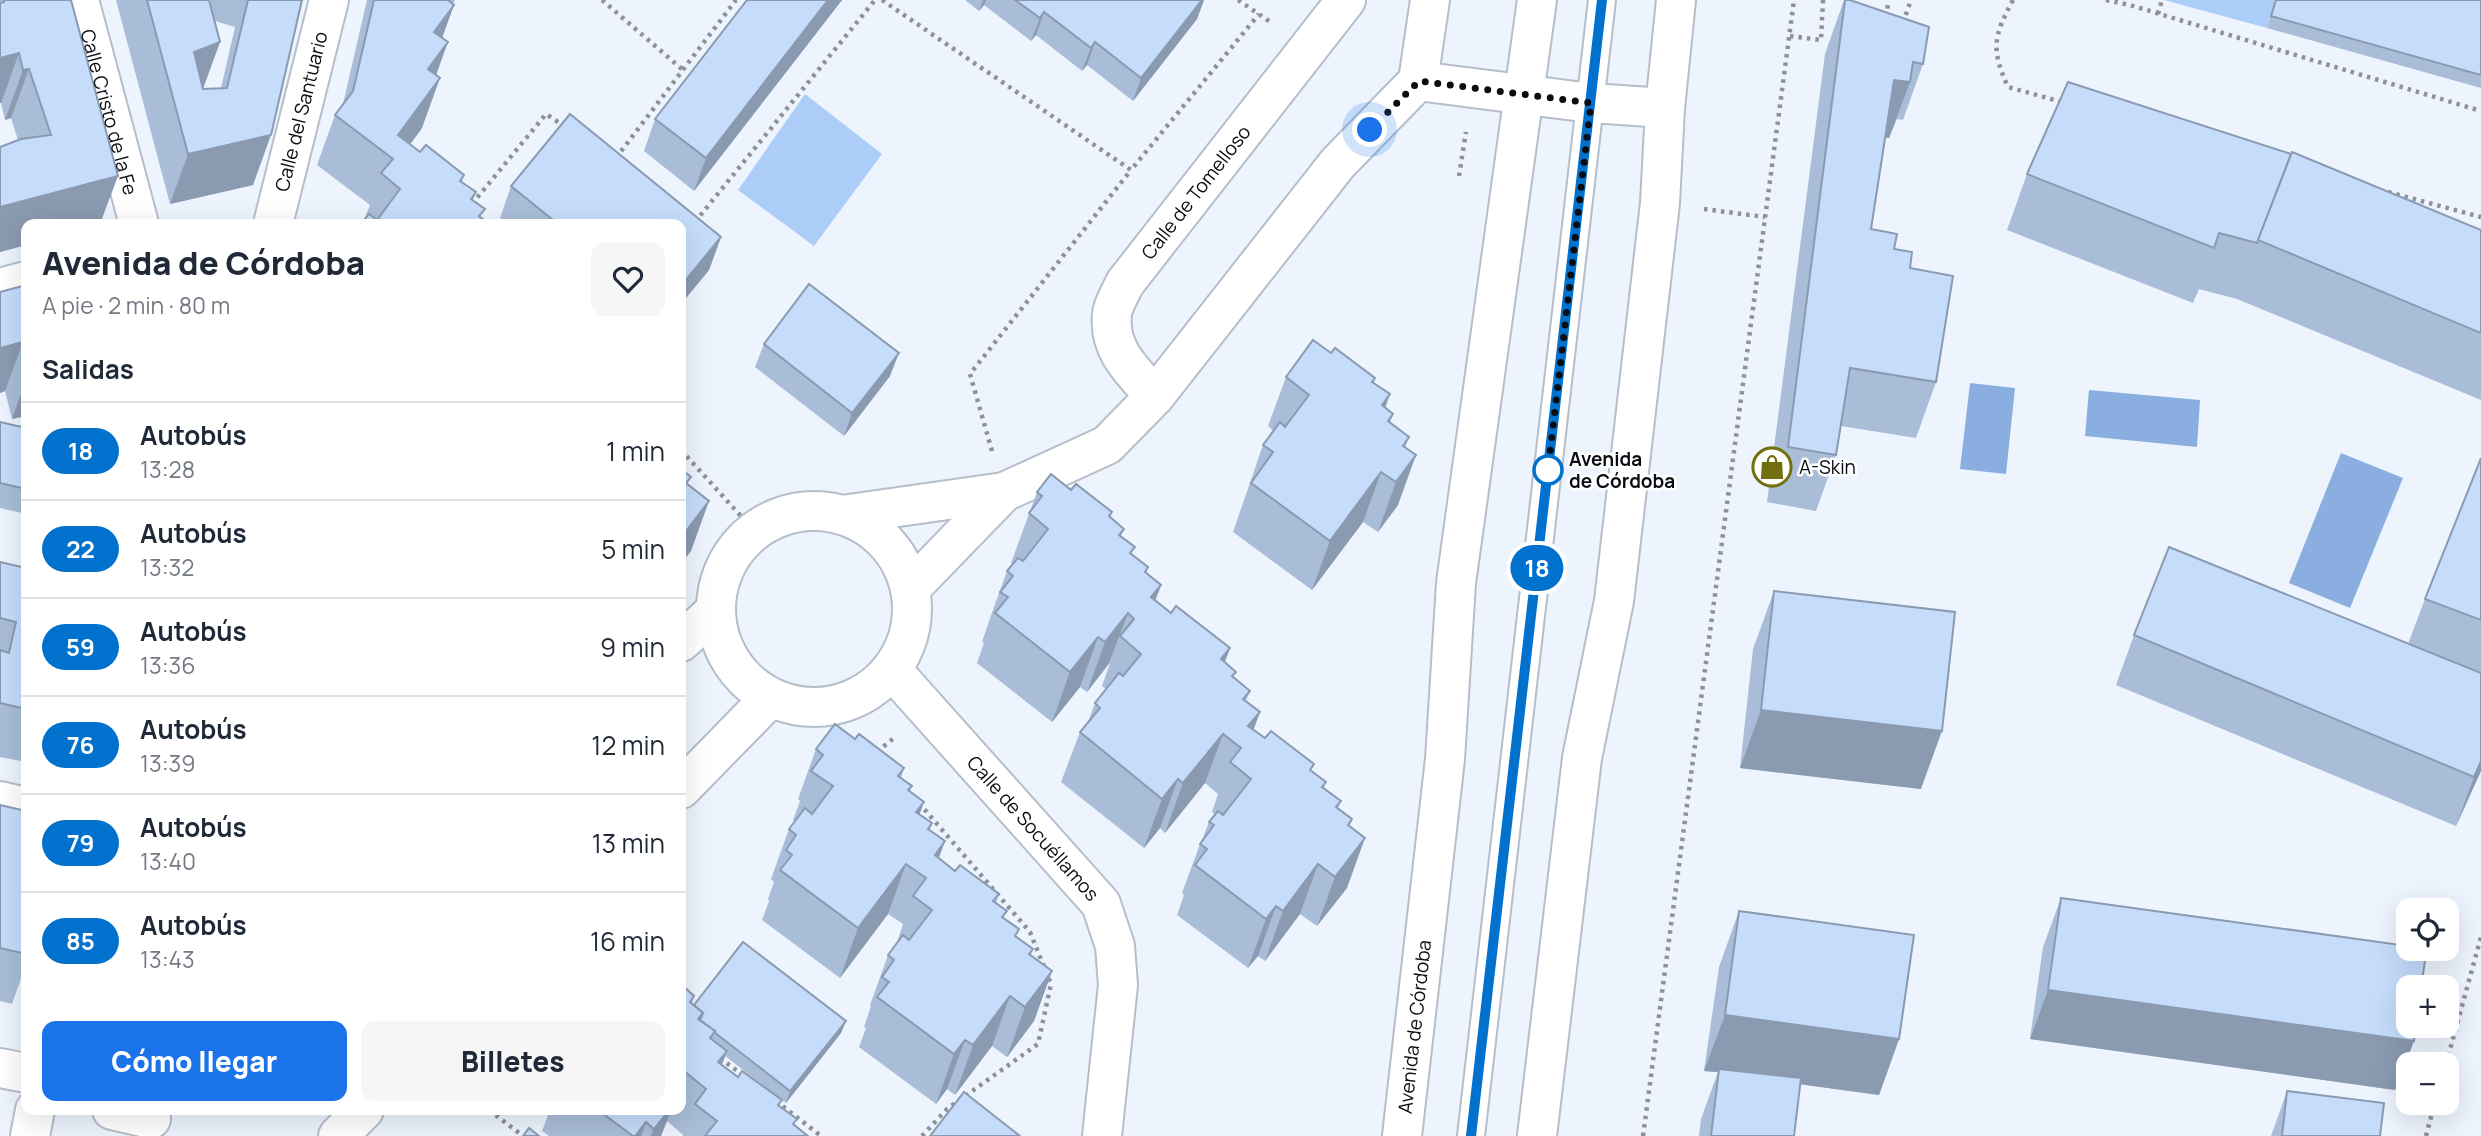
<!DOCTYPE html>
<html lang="es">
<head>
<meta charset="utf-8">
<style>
	body { margin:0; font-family:Manrope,sans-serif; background:#f6f6f7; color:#1f2937; height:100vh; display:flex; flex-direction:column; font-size:26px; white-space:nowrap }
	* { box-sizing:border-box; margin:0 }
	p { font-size:23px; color:#747a83 }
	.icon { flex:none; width:38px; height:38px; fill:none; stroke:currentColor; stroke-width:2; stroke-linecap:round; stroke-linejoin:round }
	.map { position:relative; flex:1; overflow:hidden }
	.details { position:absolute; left:21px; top:219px; width:665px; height:896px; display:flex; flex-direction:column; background:#fff; border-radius:14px; box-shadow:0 7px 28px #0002 }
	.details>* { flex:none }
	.badge { padding:0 14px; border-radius:23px; font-size:24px; line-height:46px }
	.fabs { position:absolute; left:2396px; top:898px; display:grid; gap:14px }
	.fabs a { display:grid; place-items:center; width:63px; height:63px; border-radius:14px; background:#fff; box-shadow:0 7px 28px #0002; font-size:35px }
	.you { position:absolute; width:35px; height:35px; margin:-18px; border:5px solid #fff; border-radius:50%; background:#1a73e8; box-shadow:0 0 0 10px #1a73e833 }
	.map>.badge { position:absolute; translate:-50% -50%; box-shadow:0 0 0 4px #fff }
	h2 { padding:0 21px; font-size:26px; line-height:63px }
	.round { display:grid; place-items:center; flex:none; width:74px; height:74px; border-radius:14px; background:#f6f6f7 }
	.overview { display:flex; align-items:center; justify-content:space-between; height:119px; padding:0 21px }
	h1 { font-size:33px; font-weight:800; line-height:52px }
	.button { display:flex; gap:14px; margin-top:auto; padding:14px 21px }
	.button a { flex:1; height:80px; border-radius:14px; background:#1a73e8; color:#fff; font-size:28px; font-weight:800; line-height:80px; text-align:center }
	.button a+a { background:#f6f6f7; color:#1f2937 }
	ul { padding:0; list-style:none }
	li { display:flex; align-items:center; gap:21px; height:98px; padding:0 21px; border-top:2px solid #e0e1e3 }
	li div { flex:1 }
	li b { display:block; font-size:26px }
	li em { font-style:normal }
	li .badge { min-width:77px; font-weight:700; text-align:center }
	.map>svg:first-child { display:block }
	.green { fill:#adcdf9 }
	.water { fill:#8baee0 }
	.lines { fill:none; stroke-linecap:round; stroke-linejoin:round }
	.service-casing { stroke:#b6beca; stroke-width:30 }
	.minor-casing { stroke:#b6beca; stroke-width:42 }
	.primary-casing { stroke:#b6beca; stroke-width:42 }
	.path { stroke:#8d929a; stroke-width:4.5; stroke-dasharray:3.5 5; stroke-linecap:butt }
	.service { stroke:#fff; stroke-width:26 }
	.minor { stroke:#fff; stroke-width:38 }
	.primary { stroke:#fff; stroke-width:38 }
	.wall { fill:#a9bdd8; fill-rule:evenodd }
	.shaded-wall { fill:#8a9ab0 }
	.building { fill:#c5dcfb; stroke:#8a9ab0; stroke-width:2 }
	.line-casing { stroke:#fff; stroke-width:16 }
	.line { stroke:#0072ce; stroke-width:10 }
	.walk { stroke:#090c10; stroke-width:7; stroke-dasharray:0 12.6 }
	.stop-dot { fill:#fff; stroke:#0072ce; stroke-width:3.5 }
	.labels { text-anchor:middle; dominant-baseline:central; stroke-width:5; stroke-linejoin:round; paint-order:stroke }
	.street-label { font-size:19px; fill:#090c10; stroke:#fff }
	.stop-label { font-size:19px; font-weight:bold; fill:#090c10; stroke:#fff; text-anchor:start }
	.poi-label { font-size:19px; fill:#090c10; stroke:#fff; text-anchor:start }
</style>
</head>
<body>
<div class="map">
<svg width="2481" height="1136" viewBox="0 0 2481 1136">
	<rect width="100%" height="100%" fill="#edf4fe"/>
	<g class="green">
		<path d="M2164 0H2275L2267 28Z"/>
		<path d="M805 94 882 154 814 246 738 190Z"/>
	</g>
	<g class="water">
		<path d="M1970 383 2015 388 2006 474 1960 469Z"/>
		<path d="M2089 390 2200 400 2197 447 2085 436Z"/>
		<path d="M2341 453 2403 478 2350 608 2289 583Z"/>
	</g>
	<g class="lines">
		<g class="service-casing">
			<path id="service" d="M1471 1136 1602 0"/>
		</g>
		<g class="minor-casing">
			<g id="minor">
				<path id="s1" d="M79 0 139 224"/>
				<path d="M1418 81 1591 103 1665 108"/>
				<path d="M1418 81 1430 0"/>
				<path id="s2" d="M273 224 329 0"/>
				<path d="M0 288 26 281"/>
				<path id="s3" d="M1155 396C1133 372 1108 350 1112 314 1113 304 1121 292 1125 283L1346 0"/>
				<circle cx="814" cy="609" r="98"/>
				<path d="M842 515 1004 492 1107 445 1155 396 1338 163 1418 81"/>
				<path d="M910 589 1004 492"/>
				<path d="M681 642 715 611"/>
				<path id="s4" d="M892 670 1101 904 1115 946 1118 985 1102 1136"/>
				<path d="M681 789 770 698"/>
				<path d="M0 801 26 807"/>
				<path d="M0 1068 26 1073"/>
				<path d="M112 1110 151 1119"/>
				<path d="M30 1136 35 1110"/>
				<path d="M338 1136 364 1110"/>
			</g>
		</g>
		<g class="primary-casing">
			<g id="primary">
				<path id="s5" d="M1402 1136 1445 759 1456 583 1537 0"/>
				<path d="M1537 1136 1582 758 1614 601 1660 203 1665 108 1676 0"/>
			</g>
		</g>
		<g class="path">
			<path d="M602 0 683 70"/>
			<path d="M882 0 1131 170 1259 14"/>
			<path d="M1238 0 1272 23"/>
			<path d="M2013 0C1993 37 1991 49 2008 87L2062 102"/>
			<path d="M2106 0 2130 5 2481 111"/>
			<path d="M2158 14 2162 0"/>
			<path d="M1887 17 1888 0"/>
			<path d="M1903 23 1911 0"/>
			<path d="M1790 36 1821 40 1823 0"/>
			<path d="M616 158 736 0"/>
			<path d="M1459 176 1466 132"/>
			<path d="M2388 192 2481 217"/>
			<path d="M472 204 546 114 564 126"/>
			<path d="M1704 209 1765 217"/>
			<path d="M695 222 875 0"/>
			<path d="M681 450 749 525H763"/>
			<path d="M992 451 970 374 1131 170"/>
			<path d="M877 752 895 737"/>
			<path d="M919 803 1030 932 1044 967"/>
			<path d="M720 1058 744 1076"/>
			<path d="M2446 1064 2481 937"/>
			<path d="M776 1101 821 1136"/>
			<path d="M489 1110 523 1136"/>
			<path d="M922 1136 947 1109 1038 1044 1051 984 1047 975"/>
			<path d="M1643 1136 1794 0"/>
			<path d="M2426 1136 2435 1102"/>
		</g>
		<use href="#service" class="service"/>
		<use href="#minor" class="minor"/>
		<use href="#primary" class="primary"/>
	</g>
	<g class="wall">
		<path d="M0 0H71L118 176 26 224V245L0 252 18 140 11 118 5 120 1 103H0Z"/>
		<path d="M116 0H209L210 2 211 0H302L253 185 170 204ZM215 21 235 27 221 88 203 89 220 42Z"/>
		<path d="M367 0H455L453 4 454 5 442 38 436 75 422 128 410 144 420 152 464 175 462 182 476 192 473 200 485 209 364 220 370 205 317 165 335 115 343 104Z"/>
		<path d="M747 0H842L694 191 644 151 655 119Z"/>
		<path d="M965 0H1204L1197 19 1133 101 1087 65 1082 71 1036 35 1031 41 984 5 979 11Z"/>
		<path d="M1844 0 1923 64 1903 120 1897 119 1889 138H1885L1871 229 1894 249 1910 268 1936 382 1916 438 1841 426 1836 455 1816 511 1767 502 1825 54Z"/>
		<path d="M2275 0H2481V88L2267 28Z"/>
		<path d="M570 114 721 237 709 270 681 304V224H506L500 218 511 186Z"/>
		<path d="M2027 174 2481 230V400L2237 299 2199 289 2193 303 2007 230Z"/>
		<path d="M26 285V416L12 419 5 391 0 393V292Z"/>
		<path d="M764 344 890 376 844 436 755 367Z"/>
		<path d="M1331 353 1375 378 1374 383 1390 394 1385 408 1393 414 1390 423 1409 437 1405 448 1398 505 1378 532 1363 522 1312 590 1233 532 1263 445 1274 431 1268 426 1286 377Z"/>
		<path d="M0 422 26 428V514L0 508Z"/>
		<path d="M2481 458V771L2456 826 2116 685 2134 635 2408 644 2425 599Z"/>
		<path d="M1071 490 1112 512 1110 518 1124 529 1121 536 1132 554 1148 567 1146 573 1161 585 1155 601 1225 662 1234 678 1250 691 1246 701 1253 730 1326 782 1324 788 1341 801 1338 808 1352 819 1349 826 1347 888 1317 926 1300 914 1265 961 1258 956 1248 968 1177 915 1184 895 1182 893 1200 844 1202 840 1209 822 1215 814 1212 812 1218 794 1205 783 1165 833 1160 828 1144 848 1061 782 1080 732 1088 722 1095 703 1106 689 1102 686 1110 663 1087 692 1080 687 1052 722 977 663 984 643 982 642 989 621 1007 571 1013 564 1011 563 1037 492Z"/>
		<path d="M0 562 26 568V762L0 757Z"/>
		<path d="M1774 591 1921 789 1740 768 1753 649Z"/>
		<path d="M855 739 904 768 901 778 912 786 910 792 919 814 932 823 930 830 939 859 955 871 999 894 996 903 1016 937 1033 949 1031 955 1052 971 1034 1021 1007 1057 992 1046 955 1095 947 1089 936 1104 859 1047 866 1028 864 1027 871 1006 870 1005 888 955 896 945 903 924 888 914 840 978 762 920 769 901 768 899 774 882 771 879 789 829 795 822 793 820 800 801 798 799 816 749Z"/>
		<path d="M0 805 26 811V964L12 1004 0 1001Z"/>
		<path d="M2061 898 2414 1041 2395 1090 2030 1039 2043 947Z"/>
		<path d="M1739 911 1899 1039 1879 1095 1800 1084 1794 1136H1699L1701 1119 1718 1072 1704 1071 1719 967Z"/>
		<path d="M681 977 683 979 681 985 694 996 692 1003 694 1005 846 1021 841 1033 786 1103 725 1056 722 1065 738 1077 782 1100 779 1106 794 1125 808 1136H683V1135L667 1121 661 1136H549L542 1131 550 1110H681Z"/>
		<path d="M2287 1091 2380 1136H2271Z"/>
	</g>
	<g class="shaded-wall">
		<path d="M828 0H842L694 191 706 158Z"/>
		<path d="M983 0H986L984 5 979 11Z"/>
		<path d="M1202 0H1204L1197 19 1133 101 1141 78Z"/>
		<path d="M454 5 436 54 434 32Z"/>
		<path d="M1044 12 1036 35 1031 41 1040 18Z"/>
		<path d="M220 42 202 91 194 52Z"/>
		<path d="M448 42 430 92 440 78 422 128 387 176 393 159 398 135 428 69Z"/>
		<path d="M1095 42 1087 65 1082 71 1091 48Z"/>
		<path d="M19 53 1 103H0V58Z"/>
		<path d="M29 69 11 118 5 120 23 70Z"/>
		<path d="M1894 80 1910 82 1889 138 1874 136Z"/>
		<path d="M271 135 253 185 170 204 188 154Z"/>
		<path d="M118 176 100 224H26V245L0 252V207Z"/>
		<path d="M721 237 709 270 681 304V286Z"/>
		<path d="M23 342 5 391 0 393V348Z"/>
		<path d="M899 353 890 376 844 436 852 413Z"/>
		<path d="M26 380V416L12 419Z"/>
		<path d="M1390 394 1372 444 1382 405Z"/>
		<path d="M1416 455 1398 505 1378 532 1396 482Z"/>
		<path d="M1381 472 1363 522 1312 590 1330 541Z"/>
		<path d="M709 501 691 551 681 564V541L683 535Z"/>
		<path d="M1161 585 1143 634 1151 597Z"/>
		<path d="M1128 613 1109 663 1087 692 1105 642Z"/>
		<path d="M1098 637 1080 687 1052 722 1070 672Z"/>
		<path d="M1230 648 1212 698 1221 659Z"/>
		<path d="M1761 710 1942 731 1921 789 1740 768Z"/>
		<path d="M1260 712 1242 761 1248 726Z"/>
		<path d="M1223 734 1205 783 1165 833 1183 783Z"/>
		<path d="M2481 761V771L2456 826 2474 777Z"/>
		<path d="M1178 779 1160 828 1144 848 1162 799Z"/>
		<path d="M924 802 906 852 916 812Z"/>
		<path d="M1365 838 1347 888 1317 926 1335 877Z"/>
		<path d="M945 841 927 891 935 855Z"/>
		<path d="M906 864 888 914 840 978 858 928Z"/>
		<path d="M1318 864 1300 914 1265 961 1283 911Z"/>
		<path d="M1276 906 1258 956 1248 968 1266 919Z"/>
		<path d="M1052 971 1034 1021 1007 1057 1025 1007Z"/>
		<path d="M2048 990 2414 1041 2395 1090 2030 1039Z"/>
		<path d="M1010 996 992 1046 955 1095 973 1045Z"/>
		<path d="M1725 1015 1899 1039 1879 1095 1718 1073 1719 1069 1718 1072 1704 1071Z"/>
		<path d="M846 1021 841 1033 786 1103 790 1091Z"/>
		<path d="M965 1040 947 1089 936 1104 954 1054Z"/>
		<path d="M727 1051 709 1100 718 1062Z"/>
		<path d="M660 1110H671L661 1136H651Z"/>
		<path d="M646 1122 641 1136H635Z"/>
	</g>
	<g class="building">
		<path d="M4 0H71L118 176 0 207V147L21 139 51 135 29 69 23 70 19 53 0 58V3L4 2Z"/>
		<path d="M147 0H209L220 42 194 52 203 89 227 88 248 0H302L271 135 188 154Z"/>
		<path d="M374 0H448L454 5 434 32 448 42 428 69 440 78 398 135 420 152 426 145 464 175 460 181 476 192 471 199 485 209 479 216 489 224H361L369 214 377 220 400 189 381 173 393 159 335 115 353 91Z"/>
		<path d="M747 0H828L706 158 655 119Z"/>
		<path d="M1015 0H1202L1141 78 1095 42 1091 48 1044 12 1040 18Z"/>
		<path d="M1845 0H1850L1929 27 1923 64 1913 62 1910 82 1894 80 1871 229 1897 234 1894 249 1912 252 1910 268 1953 276 1936 382 1850 368 1836 455 1788 447Z"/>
		<path d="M2276 0H2481V75L2271 16Z"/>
		<path d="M2068 82 2291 154 2257 243 2219 233 2214 248 2027 174Z"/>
		<path d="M570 114 721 237 681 286V224H558L511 186Z"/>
		<path d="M2292 152 2481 230V333L2258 240Z"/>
		<path d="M809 284 899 353 852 413 764 344Z"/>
		<path d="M26 285V354L23 342 0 348V292Z"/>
		<path d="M1313 340 1331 353 1335 348 1375 378 1372 382 1390 394 1382 405 1393 414 1388 421 1409 437 1403 446 1416 455 1396 482 1381 472 1330 541 1251 483 1273 452 1263 445 1280 422 1285 427 1309 395 1286 377Z"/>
		<path d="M0 422 26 428V489L0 483Z"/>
		<path d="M2481 458V620L2425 599Z"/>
		<path d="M681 469 691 477 686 483 709 501 683 535 681 534Z"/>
		<path d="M1051 474 1071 490 1076 484 1112 512 1109 516 1124 529 1119 535 1135 547 1130 553 1148 567 1145 572 1161 585 1151 597 1171 613 1176 606 1230 648 1221 659 1236 672 1232 676 1250 691 1243 699 1260 712 1248 726 1265 738 1271 731 1314 764 1310 770 1326 782 1322 787 1341 801 1336 807 1352 819 1348 825 1365 838 1335 877 1318 864 1283 911 1276 906 1266 919 1195 865 1207 849 1200 844 1214 825 1209 822 1218 811 1223 815 1251 779 1230 762 1241 748 1223 734 1183 783 1178 779 1162 799 1080 732 1100 708 1095 703 1119 673 1123 676 1141 654 1120 636 1134 619 1128 613 1105 642 1098 637 1070 672 995 613 1008 597 1000 592 1013 576 1007 571 1018 558 1023 561 1048 529 1029 513 1042 496 1037 492Z"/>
		<path d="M2169 547 2481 673V761L2474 777 2134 635Z"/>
		<path d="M0 562 26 568V709L0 703V650L9 653 16 622 0 618Z"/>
		<path d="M1774 591 1955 612 1942 731 1761 710Z"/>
		<path d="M835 724 855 739 859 734 904 768 898 776 912 786 908 790 924 802 916 812 932 823 928 829 945 841 935 855 955 871 960 865 999 894 993 901 1007 911 1002 917 1019 929 1015 936 1033 949 1029 954 1052 971 1025 1007 1010 996 973 1045 965 1040 954 1054 877 997 889 982 882 977 894 960 888 955 903 935 909 940 932 910 913 896 926 878 906 864 858 928 780 870 792 855 786 850 796 835 789 829 805 808 812 814 833 786 811 771 823 755 816 749Z"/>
		<path d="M0 805 26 811V954L0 948Z"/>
		<path d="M2061 898 2408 946V948H2427L2421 987H2408V1026H2416L2414 1041 2048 990Z"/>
		<path d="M1739 911 1914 935 1899 1039 1725 1015Z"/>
		<path d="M743 942 846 1021 790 1091 714 1032 715 1031 700 1020 703 1013 694 1005Z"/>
		<path d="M681 984 694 996 690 1002 703 1013 698 1019 715 1031 710 1038 727 1051 718 1062 738 1077 742 1071 782 1100 778 1105 797 1119 793 1124 808 1136H705L717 1121 695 1104 706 1089 684 1071 681 1076Z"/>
		<path d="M1719 1069 1801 1078 1794 1136H1711Z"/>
		<path d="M2287 1091 2384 1103 2380 1136H2282Z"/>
		<path d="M964 1092 1020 1136H930Z"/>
		<path d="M598 1110H669L654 1129 646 1122 635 1136H633Z"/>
		<path d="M529 1128 539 1136H523Z"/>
	</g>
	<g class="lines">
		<g class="line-casing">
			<path id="line" d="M1471 1136 1602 0"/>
		</g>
		<use href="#line" class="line"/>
		<path class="walk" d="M1370 130 1419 81 1591 103 1548 470"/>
	</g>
	<defs>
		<g id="shop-ring" transform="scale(2.0125)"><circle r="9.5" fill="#fff" stroke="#726f0f" stroke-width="1.5"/><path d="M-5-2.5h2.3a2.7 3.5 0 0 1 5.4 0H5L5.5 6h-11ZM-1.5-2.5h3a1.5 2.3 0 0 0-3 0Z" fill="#726f0f"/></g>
	</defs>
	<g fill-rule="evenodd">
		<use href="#shop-ring" x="1772" y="467"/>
	</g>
	<circle class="stop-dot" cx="1548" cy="470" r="14"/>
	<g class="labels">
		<g class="street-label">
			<text stroke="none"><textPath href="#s1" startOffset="116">Calle Cristo de la Fe</textPath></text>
			<text stroke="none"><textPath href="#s2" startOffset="116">Calle del Santuario</textPath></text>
			<text stroke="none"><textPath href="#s3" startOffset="245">Calle de Tomelloso</textPath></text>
			<text stroke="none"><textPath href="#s4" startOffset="212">Calle de Socuéllamos</textPath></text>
			<text stroke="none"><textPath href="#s5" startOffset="110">Avenida de Córdoba</textPath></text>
		</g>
		<g class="stop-label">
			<text x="1569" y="459">Avenida<tspan x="1569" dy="22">de Córdoba</tspan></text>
		</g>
		<g class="poi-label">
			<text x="1799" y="467">A-Skin</text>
		</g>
	</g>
</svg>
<div class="fabs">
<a><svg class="icon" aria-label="locate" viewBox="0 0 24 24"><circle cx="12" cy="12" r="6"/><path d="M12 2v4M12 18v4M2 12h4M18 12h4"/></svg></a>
<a>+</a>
<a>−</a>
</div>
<div class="you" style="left:1370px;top:130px"></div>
<b class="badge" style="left:1537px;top:568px;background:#0072ce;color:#fff">18</b>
<section class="details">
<div class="overview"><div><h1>Avenida de Córdoba</h1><p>A pie · 2 min · 80 m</p></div><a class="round"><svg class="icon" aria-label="heart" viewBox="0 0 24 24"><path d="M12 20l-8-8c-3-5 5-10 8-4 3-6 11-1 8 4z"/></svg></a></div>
<h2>Salidas</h2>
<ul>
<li><span class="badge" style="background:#0072ce;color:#fff">18</span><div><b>Autobús</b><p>13:28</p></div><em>1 min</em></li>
<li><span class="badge" style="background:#0072ce;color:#fff">22</span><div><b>Autobús</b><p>13:32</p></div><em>5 min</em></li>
<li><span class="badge" style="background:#0072ce;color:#fff">59</span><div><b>Autobús</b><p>13:36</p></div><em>9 min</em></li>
<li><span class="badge" style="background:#0072ce;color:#fff">76</span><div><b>Autobús</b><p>13:39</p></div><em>12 min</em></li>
<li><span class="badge" style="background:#0072ce;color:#fff">79</span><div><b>Autobús</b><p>13:40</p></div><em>13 min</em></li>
<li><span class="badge" style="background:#0072ce;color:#fff">85</span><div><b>Autobús</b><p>13:43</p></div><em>16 min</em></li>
</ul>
<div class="button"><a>Cómo llegar</a><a>Billetes</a></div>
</section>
</div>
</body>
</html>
